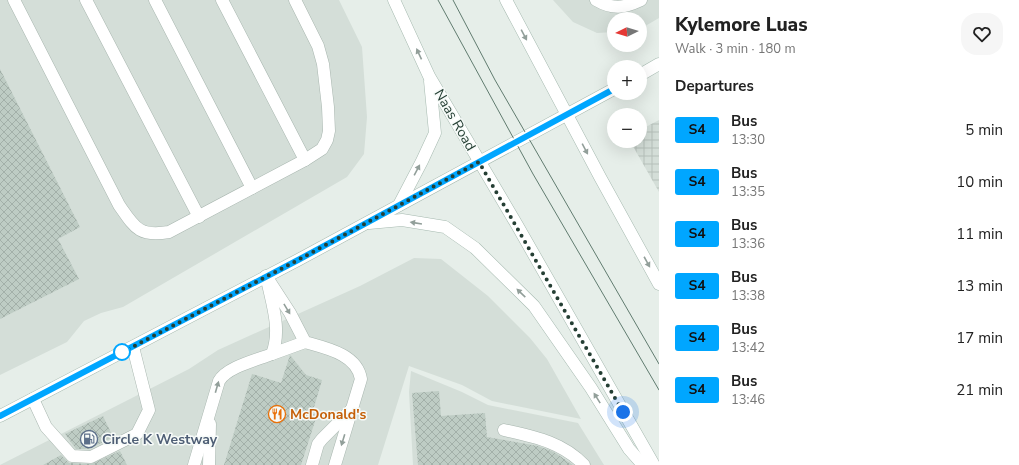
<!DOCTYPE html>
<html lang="en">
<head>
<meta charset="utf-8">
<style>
	body { margin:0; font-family:"Nunito Sans",sans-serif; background:#f6f6f6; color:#222; height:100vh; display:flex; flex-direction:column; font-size:15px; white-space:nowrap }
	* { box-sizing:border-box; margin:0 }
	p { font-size:13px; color:#767676 }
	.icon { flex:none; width:22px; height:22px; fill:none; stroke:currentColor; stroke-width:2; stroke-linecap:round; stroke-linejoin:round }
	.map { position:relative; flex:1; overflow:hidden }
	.drawer { display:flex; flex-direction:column; background:#fff; width:360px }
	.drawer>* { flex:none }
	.badge { padding:0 8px; border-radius:3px; font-size:14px; line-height:26px }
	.needle { width:26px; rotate:265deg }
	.fabs { position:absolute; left:607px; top:12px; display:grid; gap:8px }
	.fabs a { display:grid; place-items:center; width:40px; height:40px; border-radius:50%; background:#fff; box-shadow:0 4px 16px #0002; font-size:20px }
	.you { position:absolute; width:20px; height:20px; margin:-10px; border:3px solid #fff; border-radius:50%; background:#1a73e8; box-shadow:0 0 0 6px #1a73e833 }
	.map>.badge { position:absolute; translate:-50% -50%; box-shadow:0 0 0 2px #fff }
	h2 { padding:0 16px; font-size:15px; line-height:36px }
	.round { display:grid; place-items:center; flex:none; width:42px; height:42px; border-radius:16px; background:#f6f6f6 }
	.overview { display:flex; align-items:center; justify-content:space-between; height:68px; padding:0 16px }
	h1 { font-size:19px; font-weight:800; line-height:30px }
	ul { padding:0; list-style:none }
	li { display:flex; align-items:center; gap:12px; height:52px; padding:0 16px }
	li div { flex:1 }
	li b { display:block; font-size:15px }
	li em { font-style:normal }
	li .badge { min-width:44px; font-weight:700; text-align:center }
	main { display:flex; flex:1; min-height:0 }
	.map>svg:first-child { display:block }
	.built { fill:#d4ded8 }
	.industrial { fill:url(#industrial-grid) }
	.building { fill:url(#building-cross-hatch) }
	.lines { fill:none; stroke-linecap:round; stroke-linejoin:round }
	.service-casing { stroke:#a8b6af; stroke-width:13 }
	.secondary-casing { stroke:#a5b9af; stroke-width:13 }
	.service { stroke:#fff; stroke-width:12 }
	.secondary { stroke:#fff; stroke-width:12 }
	.tram { stroke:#607b6f; stroke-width:1 }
	.oneway { fill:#929f9a }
	.line-casing { stroke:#fff; stroke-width:9 }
	.line { stroke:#00a6ff; stroke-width:6 }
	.walk { stroke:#253f34; stroke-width:4; stroke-dasharray:0 7.2 }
	.stop-dot { fill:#fff; stroke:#00a6ff; stroke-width:2 }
	.labels { text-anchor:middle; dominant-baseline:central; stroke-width:3; stroke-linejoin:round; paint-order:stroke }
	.street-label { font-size:14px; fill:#253f34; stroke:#f6faf8 }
	.food-label { font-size:14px; font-weight:bold; fill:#c56008; stroke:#f6faf8; text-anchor:start }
	.service-label { font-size:14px; font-weight:bold; fill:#4e5e75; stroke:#f6faf8; text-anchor:start }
</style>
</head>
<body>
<main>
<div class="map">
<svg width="659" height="465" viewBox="0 0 659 465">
	<defs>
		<pattern id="industrial-grid" width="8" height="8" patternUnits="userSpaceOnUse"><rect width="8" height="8" fill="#d4ded8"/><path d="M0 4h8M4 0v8" fill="none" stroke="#b6c0ba"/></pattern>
		<pattern id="building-cross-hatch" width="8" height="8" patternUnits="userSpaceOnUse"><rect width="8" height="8" fill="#beccc4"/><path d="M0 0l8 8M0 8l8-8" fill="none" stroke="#a3b0a9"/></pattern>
	</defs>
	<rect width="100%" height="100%" fill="#e6eee9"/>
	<g class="built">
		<path d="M0 0H339L362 47 367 117 364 154 347 177 123 307 101 313 84 321 67 342 0 375Z"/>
		<path d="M553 0H659V18L640 29V19H614V32L597 33 573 22Z"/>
		<path d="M414 258 441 259 488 296 530 338 547 359 581 419 492 401 462 385 409 366 378 465H0L189 369 218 350 360 286Z"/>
		<path d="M411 371 462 392 488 405 578 423 604 465H413L409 392Z"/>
	</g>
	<path class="industrial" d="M659 120V192L630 141H640V130Z"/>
	<g class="building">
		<path d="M0 69 80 227 58 239 79 279 0 319Z"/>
		<path d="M290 355 306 375 322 380 312 414 317 415 301 465H224L252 374 281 383Z"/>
		<path d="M439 391 441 416 485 413 487 437 538 446 554 452 573 465H418L412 393Z"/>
		<path d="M103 416 113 437 89 449H76L65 434Z"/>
		<path d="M120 451 127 465H43L61 455 69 463 91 464Z"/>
	</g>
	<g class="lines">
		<g class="service-casing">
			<g id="service">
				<path d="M14 0 119 205C135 228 139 237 169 232L305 160 322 149 327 140 329 131 328 107 323 64 318 46 295 0"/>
				<path d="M86 0 199 217"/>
				<path d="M155 0 252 188"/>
				<path d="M222 0 305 160"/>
				<path d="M596 0C613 10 624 8 641 0"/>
				<path d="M266 276 290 313 305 342C326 348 357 354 361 379L335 465"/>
				<path d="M272 354 305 342"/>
				<path d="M33 399 46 427 72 456 91 457 137 434 149 410 133 347"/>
				<path d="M504 430C535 437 562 442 584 465"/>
				<path d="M194 465 219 381C227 367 257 360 272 354 281 331 273 307 268 284"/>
				<path d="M209 465 210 424"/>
				<path d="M312 465 318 444 322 439 352 409"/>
			</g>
		</g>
		<g class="secondary-casing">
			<g id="secondary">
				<path d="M394 0 429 76 517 225 654 465"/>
				<path d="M506 0 600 177 659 284"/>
				<path d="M640 75 659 64"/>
				<path d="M399 205 422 161 435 133 430 81"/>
				<path d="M369 223 402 220 445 227 475 248 534 306 591 388 629 449 643 465"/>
				<path d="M0 416 298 260 614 89"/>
			</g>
		</g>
		<use href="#service" class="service"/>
		<use href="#secondary" class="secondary"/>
		<g class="tram">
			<path d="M438 0 533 174 659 390"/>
			<path d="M453 0 495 80 659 364"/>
		</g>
	</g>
	<defs><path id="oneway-solid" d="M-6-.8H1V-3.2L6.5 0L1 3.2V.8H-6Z"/></defs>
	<g class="oneway">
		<use href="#oneway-solid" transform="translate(524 35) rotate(62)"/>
		<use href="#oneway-solid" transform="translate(419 54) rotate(-115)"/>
		<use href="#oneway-solid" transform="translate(585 149) rotate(62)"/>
		<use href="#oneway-solid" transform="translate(417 170) rotate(-62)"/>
		<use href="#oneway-solid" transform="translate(416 223) rotate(-171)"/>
		<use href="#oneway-solid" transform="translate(647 262) rotate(61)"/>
		<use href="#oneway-solid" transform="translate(521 293) rotate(-136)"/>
		<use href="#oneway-solid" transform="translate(287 309) rotate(59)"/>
		<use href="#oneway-solid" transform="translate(217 387) rotate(-74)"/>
		<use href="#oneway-solid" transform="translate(597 398) rotate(-122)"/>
		<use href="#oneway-solid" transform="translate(343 440) rotate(107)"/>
	</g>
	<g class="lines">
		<g class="line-casing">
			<path id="line" d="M0 416 298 260 614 89"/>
		</g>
		<use href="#line" class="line"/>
		<path class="walk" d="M122 352 119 354 298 260 479 162 623 412"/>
	</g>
	<defs>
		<g id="restaurant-ring" transform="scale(0.9)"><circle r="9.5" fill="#f6faf8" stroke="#e8710a" stroke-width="1.5"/><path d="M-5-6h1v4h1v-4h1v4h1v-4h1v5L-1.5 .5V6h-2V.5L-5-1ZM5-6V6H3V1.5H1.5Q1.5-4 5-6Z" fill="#e8710a"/></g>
		<g id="fuel-ring" transform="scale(0.9)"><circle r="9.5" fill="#f6faf8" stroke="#5c6f8a" stroke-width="1.5"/><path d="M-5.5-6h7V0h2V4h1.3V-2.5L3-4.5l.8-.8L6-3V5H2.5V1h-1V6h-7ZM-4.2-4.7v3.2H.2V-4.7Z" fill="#5c6f8a"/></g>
	</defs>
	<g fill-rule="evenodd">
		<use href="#restaurant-ring" x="277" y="414"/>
		<use href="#fuel-ring" x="89" y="439"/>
	</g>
	<circle class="stop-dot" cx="122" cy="352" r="8"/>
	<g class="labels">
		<g class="street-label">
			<text transform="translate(455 120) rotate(60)">Naas Road</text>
		</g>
		<g class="food-label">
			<text x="290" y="414">McDonald's</text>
		</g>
		<g class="service-label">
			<text x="102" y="439">Circle K Westway</text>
		</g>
	</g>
</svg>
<div class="fabs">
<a><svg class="needle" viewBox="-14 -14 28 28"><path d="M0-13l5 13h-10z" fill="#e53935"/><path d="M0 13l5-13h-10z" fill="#767676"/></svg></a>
<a>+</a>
<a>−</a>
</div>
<div class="you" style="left:623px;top:412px"></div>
</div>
<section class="drawer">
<div class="overview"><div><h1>Kylemore Luas</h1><p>Walk · 3 min · 180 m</p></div><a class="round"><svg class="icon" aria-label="heart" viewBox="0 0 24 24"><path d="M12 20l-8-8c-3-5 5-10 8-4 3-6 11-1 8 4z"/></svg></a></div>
<h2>Departures</h2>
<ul>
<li><span class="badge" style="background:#00a6ff;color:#111">S4</span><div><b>Bus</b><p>13:30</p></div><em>5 min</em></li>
<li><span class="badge" style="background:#00a6ff;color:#111">S4</span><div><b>Bus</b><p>13:35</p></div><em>10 min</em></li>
<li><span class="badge" style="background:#00a6ff;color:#111">S4</span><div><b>Bus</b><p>13:36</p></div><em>11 min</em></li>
<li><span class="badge" style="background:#00a6ff;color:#111">S4</span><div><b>Bus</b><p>13:38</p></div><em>13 min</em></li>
<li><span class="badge" style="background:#00a6ff;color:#111">S4</span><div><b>Bus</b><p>13:42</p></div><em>17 min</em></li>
<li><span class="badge" style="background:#00a6ff;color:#111">S4</span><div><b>Bus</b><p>13:46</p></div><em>21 min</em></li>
</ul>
</section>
</main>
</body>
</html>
